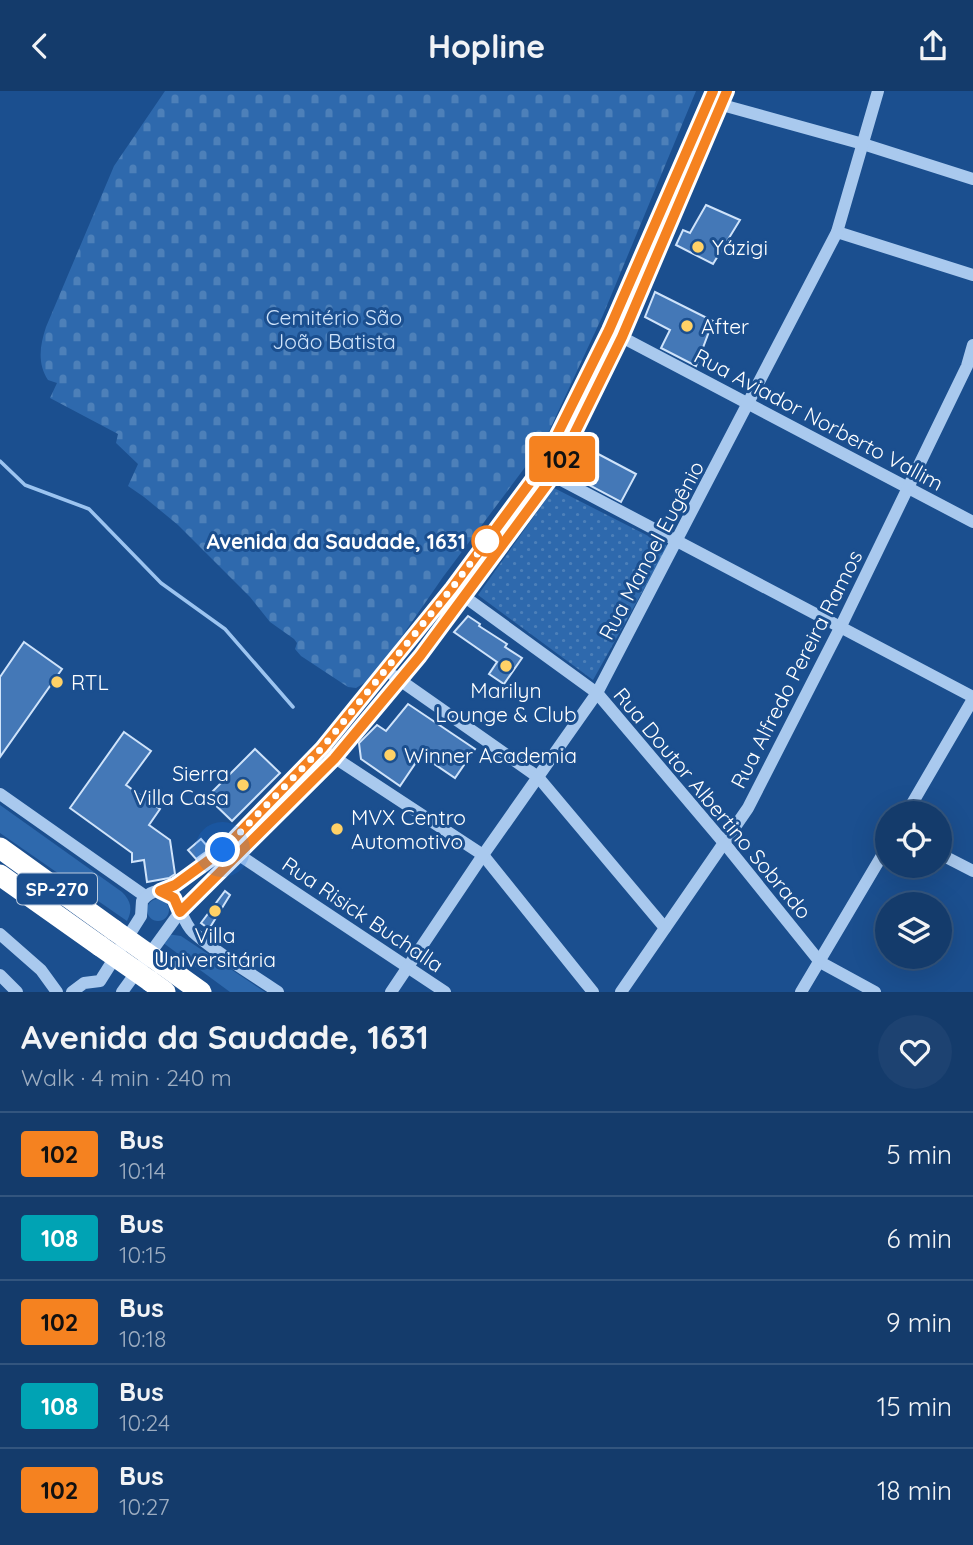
<!DOCTYPE html>
<html lang="en">
<head>
<meta charset="utf-8">
<style>
	body { margin:0; font-family:Quicksand,sans-serif; background:#1d4271; color:#f1f3f6; height:100vh; display:flex; flex-direction:column; font-size:26px; white-space:nowrap }
	* { box-sizing:border-box; margin:0 }
	p { font-size:23px; color:#9dadc1 }
	.icon { flex:none; width:38px; height:38px; fill:none; stroke:currentColor; stroke-width:2; stroke-linecap:round; stroke-linejoin:round }
	.map { position:relative; height:901px; overflow:hidden }
	.sheet { display:flex; flex-direction:column; background:#143b6b; flex:1 }
	.sheet>* { flex:none }
	.badge { padding:0 14px; border-radius:5px; font-size:24px; line-height:46px }
	.buttons { position:absolute; left:875px; top:710px; display:grid; gap:14px }
	.buttons a { display:grid; place-items:center; width:77px; height:77px; border-radius:50%; background:#143b6b; box-shadow:0 7px 28px #0002,0 0 0 2px #33557e; font-size:35px }
	.you { position:absolute; width:35px; height:35px; margin:-18px; border:5px solid #fff; border-radius:50%; background:#1a73e8; box-shadow:0 0 0 10px #1a73e833 }
	.map>.badge { position:absolute; translate:-50% -50%; box-shadow:0 0 0 4px #fff }
	.round { display:grid; place-items:center; flex:none; width:74px; height:74px; border-radius:37px; background:#1d4271 }
	.summary { display:flex; align-items:center; justify-content:space-between; height:119px; padding:0 21px }
	h1 { font-size:33px; font-weight:800; line-height:52px }
	ul { padding:0; list-style:none }
	li { display:flex; align-items:center; gap:21px; height:84px; padding:0 21px; border-top:2px solid #33557e }
	li div { flex:1 }
	li b { display:block; font-size:26px }
	li em { font-style:normal }
	li .badge { min-width:77px; font-weight:700; text-align:center }
	header { display:flex; justify-content:space-between; align-items:center; height:91px; padding:0 21px; background:#143b6b; font-size:32px; font-weight:800 }
	.map>svg:first-child { display:block }
	.green { fill:#2e69ad }
	.cemetery { fill:url(#cemetery-stones) }
	.park { fill:url(#park-dots) }
	.lines { fill:none; stroke-linecap:round; stroke-linejoin:round }
	.stream { stroke:#9cc4f0; stroke-width:3.5 }
	.building { fill:#4478b7; stroke:#cfe3fa; stroke-width:2 }
	.minor { stroke:#a9c9ee; stroke-width:12 }
	.highway { stroke:#fff; stroke-width:21 }
	.highway-bridge { stroke:#fff; stroke-width:21 }
	.line-casing { stroke:#fff; stroke-width:16 }
	.line { stroke:#f58220; stroke-width:10 }
	.walk { stroke:#fff; stroke-width:7; stroke-dasharray:0 12.6 }
	.poi-dot { fill:#ffd166; stroke:#1b4f8f; stroke-width:2.5 }
	.stop-dot { fill:#fff; stroke:#f58220; stroke-width:3.5 }
	.labels { text-anchor:middle; dominant-baseline:central; stroke-width:6; stroke-linejoin:round; paint-order:stroke }
	.shield { fill:#1b4f8f; stroke:#bbcadd; stroke-width:2 }
	.shield-label { font-size:19px; font-weight:bold; fill:#fff }
	.poi-label { font-size:21px; fill:#fff; stroke:#1b4f8f; text-anchor:start }
	.park-label { font-size:21px; fill:#cfe3fa; stroke:#1b4f8f }
	.street-label { font-size:21px; fill:#fff; stroke:#1b4f8f }
	.stop-label { font-size:21px; font-weight:bold; fill:#fff; stroke:#1b4f8f; text-anchor:end }
</style>
</head>
<body>
<header><svg class="icon" aria-label="back" viewBox="0 0 24 24"><path d="M15 5l-7 7 7 7"/></svg>Hopline<svg class="icon" aria-label="share" viewBox="0 0 24 24"><path d="M12 15V3M7 8l5-5 5 5M5 13v7h14v-7"/></svg></header>
<div class="map">
<svg width="973" height="901" viewBox="0 0 973 901">
	<defs>
		<pattern id="cemetery-stones" width="16" height="16" patternUnits="userSpaceOnUse" patternTransform="scale(1.75)"><rect width="16" height="16" fill="#2e69ad"/><path d="M2 7V4a2 2 0 0 1 4 0v3zM10 15v-3a2 2 0 0 1 4 0v3z" fill="#4d80b9"/></pattern>
		<pattern id="park-dots" width="8" height="8" patternUnits="userSpaceOnUse" patternTransform="scale(1.75)"><rect width="8" height="8" fill="#2e69ad"/><path d="M2 2h.1M6 6h.1" fill="none" stroke="#4d80b9" stroke-width="1.8" stroke-linecap="round"/></pattern>
	</defs>
	<rect width="100%" height="100%" fill="#1b4f8f"/>
	<g class="green">
		<path d="M0 714 122 801C131 810 133 818 127 830L0 742Z"/>
		<circle cx="158" cy="819" r="11"/>
		<path d="M167 843 181 845 265 901H230L162 851Z"/>
	</g>
	<path class="cemetery" d="M165 0H696L603 224 544 351 443 486 373 587 356 597 348 596 301 565 295 558 297 552 294 548 270 531 250 506 178 434 144 406 128 395 138 373 116 352 118 343 50 307 57 292 48 289C37 272 40 254 46 236L114 75Z"/>
	<path class="park" d="M554 397 668 455 593 589 478 504Z"/>
	<g class="lines">
		<path class="stream" d="M0 370 25 394 89 418 161 492 225 538 293 616"/>
	</g>
	<g class="building">
		<path d="M706 114 740 129 713 173 676 154 683 139 690 142Z"/>
		<path d="M655 201 713 230 696 275 661 257 670 239 645 226Z"/>
		<path d="M585 356 636 383 621 411 570 384V379Z"/>
		<path d="M468 525 480 533 479 535 507 553 505 556 522 567 504 593 489 583 497 571 454 541Z"/>
		<path d="M24 551 62 578 0 666V586Z"/>
		<path d="M408 613 475 658 455 687 421 664 400 695 361 668 359 652 377 634 386 640Z"/>
		<path d="M124 641 151 660 126 694 160 718 149 734 170 749 175 783 169 787 147 791 144 769 132 771V762L70 717Z"/>
		<path d="M255 658 280 682 232 730 207 706Z"/>
		<path d="M201 748 210 758 196 768 188 759Z"/>
		<path d="M225 800 230 804 209 838 201 832Z"/>
	</g>
	<g class="lines">
		<g class="minor">
			<path d="M715 12 863 53 973 88"/>
			<path d="M837 141 973 184"/>
			<path d="M614 242 973 431"/>
			<path d="M546 381 973 606"/>
			<path d="M458 501 597 602 725 753 820 871 875 901"/>
			<path d="M394 585 538 686 665 837"/>
			<path d="M329 663 483 764 593 901"/>
			<path d="M0 703 145 805"/>
			<path d="M906 723 973 608"/>
			<path d="M233 762 239 764 445 901"/>
			<path d="M940 763 973 780"/>
			<path d="M161 800 175 794 223 759 322 657 452 497 540 378 609 239 713 0"/>
			<path d="M0 843 41 879 57 901"/>
			<path d="M0 884 17 901"/>
			<path d="M72 901 84 892 100 890 141 825 142 810C148 802 156 798 166 801 180 807 181 830 193 841 216 862 252 883 278 901"/>
			<path d="M122 901 180 821 334 668 420 565 554 384 622 246 727 0"/>
			<path d="M391 901 483 764 597 602 837 141 878 0"/>
			<path d="M621 901 748 717 840 537 967 275 973 254"/>
			<path d="M801 901 887 756"/>
		</g>
		<g class="highway">
			<path d="M0 757 114 839"/>
			<path d="M0 784 100 855"/>
			<path d="M162 873 201 901"/>
			<path d="M150 890 165 901"/>
		</g>
		<g class="highway-bridge">
			<path d="M114 839 162 873"/>
			<path d="M100 855 150 890"/>
		</g>
	</g>
	<g class="lines">
		<g class="line-casing">
			<path id="line" d="M713 0 609 239 540 378 452 497 322 657 223 759 175 794 160 800 174 807 180 821 334 668 420 565 554 384 622 246 727 0"/>
		</g>
		<use href="#line" class="line"/>
		<path class="walk" d="M223 759 322 657 452 497 487 450"/>
	</g>
	<g class="poi-dot">
		<circle cx="698" cy="156" r="7"/>
		<circle cx="687" cy="235" r="7"/>
		<circle cx="506" cy="575" r="7"/>
		<circle cx="57" cy="591" r="7"/>
		<circle cx="390" cy="664" r="7"/>
		<circle cx="243" cy="694" r="7"/>
		<circle cx="337" cy="738" r="7"/>
		<circle cx="215" cy="820" r="7"/>
	</g>
	<circle class="stop-dot" cx="487" cy="450" r="14"/>
	<g class="labels">
		<rect class="shield" x="17" y="782.5" width="80" height="31" rx="5"/>
		<g class="shield-label">
			<text x="57" y="798">SP-270</text>
		</g>
		<g class="poi-label">
			<text x="712" y="156">Yázigi</text>
			<text x="701" y="235">After</text>
			<text x="71" y="591">RTL</text>
			<text x="506" y="599" text-anchor="middle">Marilyn<tspan x="506" dy="24">Lounge &amp; Club</tspan></text>
			<text x="404" y="664">Winner Academia</text>
			<text x="229" y="682" text-anchor="end">Sierra<tspan x="229" dy="24">Villa Casa</tspan></text>
			<text x="351" y="726">MVX Centro<tspan x="351" dy="24">Automotivo</tspan></text>
			<text x="215" y="844" text-anchor="middle">Villa<tspan x="215" dy="24">Universitária</tspan></text>
		</g>
		<g class="park-label">
			<text x="334" y="226">Cemitério São<tspan x="334" dy="24">João Batista</tspan></text>
		</g>
		<g class="street-label">
			<text transform="translate(819 328) rotate(28)">Rua Aviador Norberto Vallim</text>
			<text transform="translate(651 459) rotate(-62)">Rua Manoel Eugênio</text>
			<text transform="translate(796 578) rotate(-63)">Rua Alfredo Pereira Ramos</text>
			<text transform="translate(713 712) rotate(50)">Rua Doutor Albertino Sobrado</text>
			<text transform="translate(363 823) rotate(34)">Rua Risick Buchalla</text>
		</g>
		<g class="stop-label">
			<text x="466" y="450">Avenida da Saudade, 1631</text>
		</g>
	</g>
</svg>
<div class="buttons">
<a><svg class="icon" aria-label="locate" viewBox="0 0 24 24"><circle cx="12" cy="12" r="6"/><path d="M12 2v4M12 18v4M2 12h4M18 12h4"/></svg></a>
<a><svg class="icon" aria-label="layers" viewBox="0 0 24 24"><path d="M12 4l9 5-9 5-9-5zM3 14l9 5 9-5"/></svg></a>
</div>
<div class="you" style="left:223px;top:759px"></div>
<b class="badge" style="left:562px;top:368px;background:#f58220;color:#111">102</b>
</div>
<section class="sheet">
<div class="summary"><div><h1>Avenida da Saudade, 1631</h1><p>Walk · 4 min · 240 m</p></div><a class="round"><svg class="icon" aria-label="heart" viewBox="0 0 24 24"><path d="M12 20l-8-8c-3-5 5-10 8-4 3-6 11-1 8 4z"/></svg></a></div>
<ul>
<li><span class="badge" style="background:#f58220;color:#111">102</span><div><b>Bus</b><p>10:14</p></div><em>5 min</em></li>
<li><span class="badge" style="background:#00a3b4;color:#fff">108</span><div><b>Bus</b><p>10:15</p></div><em>6 min</em></li>
<li><span class="badge" style="background:#f58220;color:#111">102</span><div><b>Bus</b><p>10:18</p></div><em>9 min</em></li>
<li><span class="badge" style="background:#00a3b4;color:#fff">108</span><div><b>Bus</b><p>10:24</p></div><em>15 min</em></li>
<li><span class="badge" style="background:#f58220;color:#111">102</span><div><b>Bus</b><p>10:27</p></div><em>18 min</em></li>
</ul>
</section>
</body>
</html>
